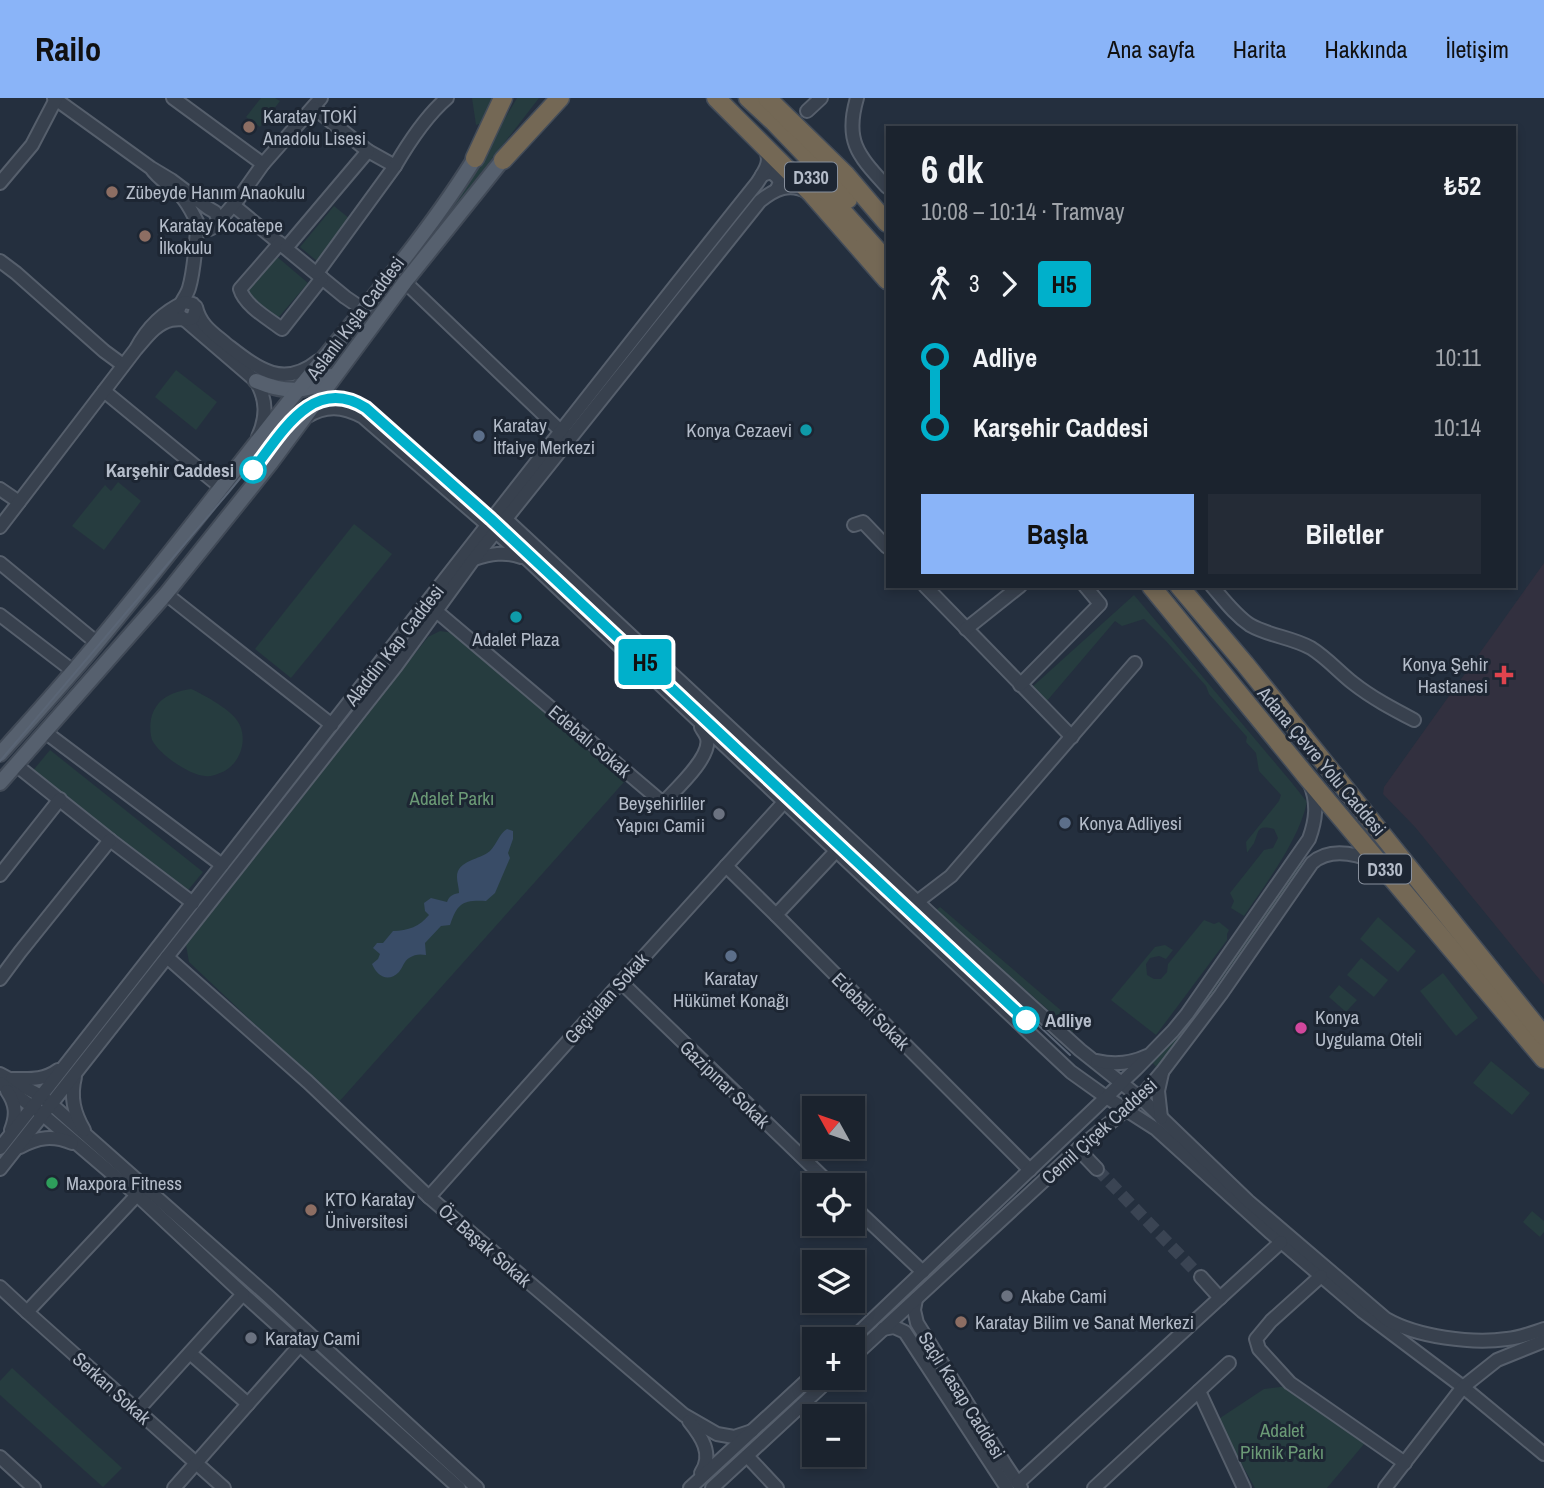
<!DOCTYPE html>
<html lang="tr">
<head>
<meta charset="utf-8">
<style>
	body { margin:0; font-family:"Archivo Narrow",sans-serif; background:#242b36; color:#f1f3f6; height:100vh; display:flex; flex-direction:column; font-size:26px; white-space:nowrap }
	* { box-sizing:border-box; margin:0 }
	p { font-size:23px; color:#a0a4aa }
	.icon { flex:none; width:38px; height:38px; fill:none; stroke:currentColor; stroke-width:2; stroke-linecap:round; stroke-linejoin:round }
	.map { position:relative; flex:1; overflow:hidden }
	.side { position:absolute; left:886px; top:28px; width:630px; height:462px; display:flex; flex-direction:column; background:#1b232e; border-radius:0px; box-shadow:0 4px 10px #0003,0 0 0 2px #39404a }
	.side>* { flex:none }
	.badge { padding:0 14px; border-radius:5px; font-size:24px; line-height:46px }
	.needle { width:46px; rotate:310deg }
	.buttons { position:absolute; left:802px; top:998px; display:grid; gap:14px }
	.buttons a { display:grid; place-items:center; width:63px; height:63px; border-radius:0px; background:#1b232e; box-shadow:0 4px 10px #0003,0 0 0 2px #39404a; font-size:35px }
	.map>.badge { position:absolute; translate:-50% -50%; box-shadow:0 0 0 4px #fff }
	.legs { display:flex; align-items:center; gap:10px; height:77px; padding:0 35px; font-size:23px }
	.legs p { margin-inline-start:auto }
	.headline { display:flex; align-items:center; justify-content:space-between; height:119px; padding:0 35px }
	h1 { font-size:38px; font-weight:700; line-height:52px }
	.cta { display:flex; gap:14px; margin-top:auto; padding:14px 35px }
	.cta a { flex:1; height:80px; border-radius:0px; background:#8ab4f8; color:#111; font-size:28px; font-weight:700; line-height:80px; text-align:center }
	.cta a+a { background:#242b36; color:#f1f3f6 }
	ul { padding:0 35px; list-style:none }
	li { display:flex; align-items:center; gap:24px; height:70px; font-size:26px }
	li i { display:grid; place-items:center; width:10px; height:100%; margin:0 9px; background:currentColor }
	li i::after { content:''; width:18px; height:18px; margin:-9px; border:5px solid; border-radius:50%; background:#1b232e }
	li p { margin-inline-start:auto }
	li:first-child i { background:linear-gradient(#0000 50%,currentColor 0) }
	li:last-child i { background:linear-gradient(currentColor 50%,#0000 0) }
	header { display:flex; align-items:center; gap:42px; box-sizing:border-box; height:98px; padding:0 35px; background:#8ab4f8; color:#111 }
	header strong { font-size:33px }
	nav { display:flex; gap:38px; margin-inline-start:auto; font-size:24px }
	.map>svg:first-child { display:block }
	.medical { fill:#32303f }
	.green { fill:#263c3f }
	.water { fill:#394c67 }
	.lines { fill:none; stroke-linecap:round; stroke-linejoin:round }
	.minor-tunnel { stroke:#3a4453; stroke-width:12; stroke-dasharray:12 6; stroke-linecap:butt }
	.minor-casing { stroke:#565f6c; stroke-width:16 }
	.major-casing { stroke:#414a57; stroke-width:18 }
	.highway-casing { stroke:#434c59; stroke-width:21 }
	.minor { stroke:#38414e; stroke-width:12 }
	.major { stroke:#56606e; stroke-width:14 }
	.highway { stroke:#746855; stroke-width:18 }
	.tram { stroke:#5a6575; stroke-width:2 }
	.line-1-casing { stroke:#fff; stroke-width:16 }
	.line-1 { stroke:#00b0cb; stroke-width:10 }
	.education-dot { fill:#8d6e63; stroke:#1d2633; stroke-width:2.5 }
	.culture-dot { fill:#0f9aa8; stroke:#1d2633; stroke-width:2.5 }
	.service-dot { fill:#5c6f8a; stroke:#1d2633; stroke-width:2.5 }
	.stop-1-dot { fill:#fff; stroke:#00b0cb; stroke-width:3.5 }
	.health-dot { fill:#e0444e; stroke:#1d2633; stroke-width:2.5 }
	.worship-dot { fill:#6b7280; stroke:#1d2633; stroke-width:2.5 }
	.hotel-dot { fill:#d1479c; stroke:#1d2633; stroke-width:2.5 }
	.leisure-dot { fill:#2e9e5b; stroke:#1d2633; stroke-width:2.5 }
	.labels { text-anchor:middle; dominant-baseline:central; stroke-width:6; stroke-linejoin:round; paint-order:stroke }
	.shield { fill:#1d2633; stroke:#878f9c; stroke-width:2 }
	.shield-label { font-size:18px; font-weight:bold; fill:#b4bcc9 }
	.poi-label { font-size:19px; fill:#b4bcc9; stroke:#1d2633; text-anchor:start }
	.street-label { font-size:19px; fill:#b4bcc9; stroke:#1d2633 }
	.stop-label { font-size:19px; font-weight:bold; fill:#b4bcc9; stroke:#1d2633; text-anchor:end }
	.park-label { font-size:19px; fill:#6b9a76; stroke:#1d2633 }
</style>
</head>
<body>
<header>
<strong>Railo</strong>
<nav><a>Ana sayfa</a><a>Harita</a><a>Hakkında</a><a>İletişim</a></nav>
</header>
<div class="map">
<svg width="1544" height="1390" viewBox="0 0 1544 1390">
	<rect width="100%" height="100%" fill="#242f3e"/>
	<path class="medical" d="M1544 465V887L1415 729 1383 696 1384 689Z"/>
	<g class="green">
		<path d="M261 0H275L280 3 260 29 246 19Z"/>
		<path d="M472 0H496L483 25 476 27Z"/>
		<path d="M517 0H539L407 171 404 168 485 54Z"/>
		<path d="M334 108 350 121 317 163 300 149Z"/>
		<path d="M275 157 308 185 278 220 244 193Z"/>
		<path d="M176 272 217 304 196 332 155 299Z"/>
		<path d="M118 384 141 403 104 452 72 428 105 387 111 393Z"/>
		<path d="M354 426 392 456 291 580 255 551Z"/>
		<path d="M1134 497 1292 685 1307 704C1299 742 1266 785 1244 818L1231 810 1234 803 1230 795 1264 752 1273 750 1278 740 1274 731C1256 726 1259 734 1254 745 1254 746 1247 754 1247 755L1246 744 1279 703 1281 697 1259 673 1256 655 1246 644 1247 639 1209 596 1206 588 1166 543 1144 521 1122 528 1115 523 1046 604 1031 590Z"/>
		<path d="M440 533 454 535 624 684 338 1005 189 864 186 847 428 539Z"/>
		<path d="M191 591C203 596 229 611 236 621 250 638 241 668 220 675 215 677 210 679 205 678 189 677 159 656 152 642 150 636 150 627 151 621 156 600 172 594 191 591Z"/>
		<path d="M50 652 203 774 184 797 31 675Z"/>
		<path d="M1300 764 1305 767 1227 873 1159 972 1151 963 1171 944Z"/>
		<path d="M940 809 1077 926 1073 934 936 812Z"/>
		<path d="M1378 819 1416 853 1398 874 1360 841Z"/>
		<path d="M1204 822 1214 826 1219 824 1229 832 1227 836V842L1156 937 1111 902 1155 849 1165 847 1173 852 1166 861 1159 858 1150 860 1146 866 1147 877 1154 881H1161L1167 874 1168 866Z"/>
		<path d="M1361 860 1388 882 1374 899 1347 877Z"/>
		<path d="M1443 875 1478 920 1456 938 1420 893Z"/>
		<path d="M1339 887 1357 902 1346 914 1329 899Z"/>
		<path d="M1491 963 1530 995 1512 1017 1473 985Z"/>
		<path d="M1532 1113 1544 1123V1134L1540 1139 1523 1124Z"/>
		<path d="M12 1270 122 1370 103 1389 0 1297V1283Z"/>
		<path d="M1288 1288 1364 1346 1327 1390H1255L1217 1322 1264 1291Z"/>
	</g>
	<path class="water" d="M507 731 513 733V741L508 755 510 760 495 795 486 803C462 802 458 805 450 827L441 828 425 845 426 857C420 856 415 856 409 860 404 863 403 869 399 874 388 885 377 878 372 866L378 861 380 856 373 850 377 845H383L393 833C408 833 420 828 429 817L425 813 424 805 431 800 447 804C449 798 453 796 459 795 459 790 457 784 457 779 457 762 480 762 490 753 497 746 499 736 507 731Z"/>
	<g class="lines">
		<path class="minor-tunnel" d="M1097 1071 1201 1179"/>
		<g class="minor-casing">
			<g id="minor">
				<path d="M54 0 151 70 171 82 208 110 215 114 218 121 215 128 210 131 200 129C194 119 190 108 182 99 172 88 159 82 151 70"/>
				<path d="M173 0 263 66"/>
				<path d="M857 0C844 44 859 58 887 89"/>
				<path d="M807 13 821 0"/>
				<path d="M368 53 395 68"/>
				<path d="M762 77 771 74 777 79 780 84 777 91"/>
				<path d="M0 85 32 47 56 1"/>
				<path d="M233 107 345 199 364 212"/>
				<path d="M198 126C195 146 195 170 189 190 186 200 178 206 178 216L256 283C267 302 267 319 258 339"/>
				<path d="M215 128 239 100 263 66 321 0"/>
				<path d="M280 145 240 191C245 208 269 221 282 231L322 180"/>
				<path d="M286 150 368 53 314 10"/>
				<path d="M0 163 16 175 104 253 123 267"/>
				<path d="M317 175 395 68C409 44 426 18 447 0"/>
				<path d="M405 184 567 339"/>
				<path d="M196 209C200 227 213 235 226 246 256 269 282 292 318 263"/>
				<path d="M104 293 222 390"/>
				<path d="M306 319C326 307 342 308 363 319L528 462 1071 974 1106 999 1156 1031 1271 1135 1362 1213 1463 1289 1544 1356"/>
				<path d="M0 391 19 404"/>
				<path d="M498 414 954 838 1080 952 1144 1003 1248 1103 1386 1221C1417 1239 1472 1246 1507 1241 1520 1240 1532 1235 1544 1231"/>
				<path d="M854 427 863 424 887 449"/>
				<path d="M0 429 136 251C146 240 155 226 171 222 179 220 186 223 193 220L196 211 193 206 185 204C163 214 147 230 136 251"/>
				<path d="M474 461C490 456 505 453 521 459"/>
				<path d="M0 465 97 545"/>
				<path d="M925 488 1072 639"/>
				<path d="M1212 488C1224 502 1235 517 1250 527 1269 538 1291 539 1311 550 1327 560 1339 574 1353 585 1372 600 1393 611 1414 622"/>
				<path d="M166 496 332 627"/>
				<path d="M435 512 663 705C675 692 712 659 707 640 706 636 703 633 701 629"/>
				<path d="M0 517 73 573"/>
				<path d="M966 531 1020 488"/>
				<path d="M1020 587 1100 506 1085 488"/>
				<path d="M45 634 222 767"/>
				<path d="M16 667 110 742 193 805"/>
				<path d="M837 752 776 817 1030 1072"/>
				<path d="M726 768 776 817"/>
				<path d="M0 777 60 701"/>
				<path d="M917 804 951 778 1135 565"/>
				<path d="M167 859 308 984 429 1099 684 1317 717 1336 734 1339 752 1333"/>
				<path d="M0 881 20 854 110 742"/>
				<path d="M621 884 831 1087"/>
				<path d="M1097 963C1114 967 1130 966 1147 958"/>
				<path d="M0 976 41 998 51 1006 268 1198 477 1390"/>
				<path d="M75 979C70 999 74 1015 84 1032"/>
				<path d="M12 981C29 981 43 983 58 972"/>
				<path d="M0 985 42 1016 137 1097 243 1196 459 1390"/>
				<path d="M7 993C16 1006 17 1017 11 1032"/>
				<path d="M1161 1020 1158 993 1162 975"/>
				<path d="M20 1049C38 1039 53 1037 72 1045"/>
				<path d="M0 1050C254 729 502 404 757 85 765 73 773 62 764 49"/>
				<path d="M1078 1051 1097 1071"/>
				<path d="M0 1071 396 568 473 462 760 103C775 91 789 84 808 94"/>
				<path d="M429 1099 621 884 785 703"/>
				<path d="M852 1107 923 1174"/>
				<path d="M1321 1178 1271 1223 1256 1241 1259 1251 1290 1285 1405 1365"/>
				<path d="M1201 1179 1220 1200"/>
				<path d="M0 1189 27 1214 224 1390"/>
				<path d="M916 1201 914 1212 917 1225 1005 1366 1021 1390"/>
				<path d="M27 1214 137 1097"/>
				<path d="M883 1231 894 1229 905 1234 1007 1390"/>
				<path d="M852 1241 1136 971 1173 933 1187 916 1309 741C1316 722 1318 705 1310 686"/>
				<path d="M190 1255 248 1306"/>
				<path d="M852 1260 1078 1051 1140 1000 1162 974 1221 896 1312 765C1330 749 1357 756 1376 764"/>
				<path d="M1199 1293 1244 1390"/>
				<path d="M137 1313 243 1196"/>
				<path d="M689 1323C701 1338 714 1356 701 1375"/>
				<path d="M747 1358 777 1390"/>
				<path d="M0 1359 34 1390"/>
				<path d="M1018 1385 1281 1144"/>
				<path d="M174 1390 300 1247"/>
				<path d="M690 1390 814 1276"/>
				<path d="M712 1390 832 1279"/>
				<path d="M1094 1390 1229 1265"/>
				<path d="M1385 1390 1463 1289 1497 1262 1544 1243"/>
			</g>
		</g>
		<g class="major-casing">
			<g id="major">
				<path d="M256 283C282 294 308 297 331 278"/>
				<path d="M0 656C33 619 66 583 97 545 166 462 231 376 298 292 360 214 428 138 480 52"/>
				<path d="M0 685 166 496 270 366 405 184 508 55"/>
			</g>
		</g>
		<g class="highway-casing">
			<g id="highway">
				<path d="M716 0 812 96 887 182"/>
				<path d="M748 0 774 24 848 101"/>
				<path d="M767 0 846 77 887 125"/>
				<path d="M475 60 503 0"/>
				<path d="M503 62 560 0"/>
				<path d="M825 94 887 163"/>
				<path d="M1151 488 1307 679 1544 961"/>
				<path d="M1179 488 1245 566 1544 938"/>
			</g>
		</g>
		<use href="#minor" class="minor"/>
		<use href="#major" class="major"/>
		<use href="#highway" class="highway"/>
		<path class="tram" d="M0 663C76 574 152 484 228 395 243 377 257 359 272 341 281 329 290 314 303 305 324 291 354 296 373 310L503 425 1070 957"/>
	</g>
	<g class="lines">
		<g class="line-1-casing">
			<path id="line-1" d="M253 372C281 336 313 276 366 310L491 421 1026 922"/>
		</g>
		<use href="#line-1" class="line-1"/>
	</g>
	<g class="education-dot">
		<circle cx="249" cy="29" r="7"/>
		<circle cx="112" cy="94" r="7"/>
		<circle cx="145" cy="138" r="7"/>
		<circle cx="311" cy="1112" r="7"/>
		<circle cx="961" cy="1224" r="7"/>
	</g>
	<g class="culture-dot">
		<circle cx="806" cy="332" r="7"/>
		<circle cx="516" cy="519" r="7"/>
	</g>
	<g class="service-dot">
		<circle cx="479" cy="338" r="7"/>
		<circle cx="1065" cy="725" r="7"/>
		<circle cx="731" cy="858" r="7"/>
	</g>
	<g class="stop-1-dot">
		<circle cx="253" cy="372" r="12"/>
		<circle cx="1026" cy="922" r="12"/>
	</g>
	<path class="health-dot" d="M1500.5 566.5h7v7h7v7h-7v7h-7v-7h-7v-7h7z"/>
	<g class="worship-dot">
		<circle cx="719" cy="716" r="7"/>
		<circle cx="1007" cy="1198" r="7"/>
		<circle cx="251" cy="1240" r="7"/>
	</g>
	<circle class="hotel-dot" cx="1301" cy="930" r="7"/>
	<circle class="leisure-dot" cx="52" cy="1085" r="7"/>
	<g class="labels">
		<g class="shield">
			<rect x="785" y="64.5" width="52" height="29" rx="5"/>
			<rect x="1359" y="756.5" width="52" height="29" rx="5"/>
		</g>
		<g class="shield-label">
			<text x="811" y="79">D330</text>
			<text x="1385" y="771">D330</text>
		</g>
		<g class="poi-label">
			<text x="263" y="18">Karatay TOKİ<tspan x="263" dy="22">Anadolu Lisesi</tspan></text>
			<text x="126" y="94">Zübeyde Hanım Anaokulu</text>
			<text x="159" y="127">Karatay Kocatepe<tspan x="159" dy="22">İlkokulu</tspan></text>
			<text x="493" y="327">Karatay<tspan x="493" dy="22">İtfaiye Merkezi</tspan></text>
			<text x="792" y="332" text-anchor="end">Konya Cezaevi</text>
			<text x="516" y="541" text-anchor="middle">Adalet Plaza</text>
			<text x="1488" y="566" text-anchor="end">Konya Şehir<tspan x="1488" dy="22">Hastanesi</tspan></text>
			<text x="705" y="705" text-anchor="end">Beyşehirliler<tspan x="705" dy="22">Yapıcı Camii</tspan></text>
			<text x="1079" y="725">Konya Adliyesi</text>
			<text x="731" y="880" text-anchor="middle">Karatay<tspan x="731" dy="22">Hükümet Konağı</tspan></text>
			<text x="1315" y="919">Konya<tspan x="1315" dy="22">Uygulama Oteli</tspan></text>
			<text x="66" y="1085">Maxpora Fitness</text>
			<text x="325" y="1101">KTO Karatay<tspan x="325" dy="22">Üniversitesi</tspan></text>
			<text x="1021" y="1198">Akabe Cami</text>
			<text x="975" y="1224">Karatay Bilim ve Sanat Merkezi</text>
			<text x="265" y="1240">Karatay Cami</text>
		</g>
		<g class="street-label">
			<text transform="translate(355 220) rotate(-53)">Aslanlı Kışla Caddesi</text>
			<text transform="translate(394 547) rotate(-52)">Aladdin Kap Caddesi</text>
			<text transform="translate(590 643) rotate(40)">Edebalı Sokak</text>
			<text transform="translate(1322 663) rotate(50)">Adana Çevre Yolu Caddesi</text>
			<text transform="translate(606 900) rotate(-48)">Geçitalan Sokak</text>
			<text transform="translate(871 913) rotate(45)">Edebali Sokak</text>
			<text transform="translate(725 986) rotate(44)">Gazipınar Sokak</text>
			<text transform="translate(1099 1033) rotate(-42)">Cemil Çiçek Caddesi</text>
			<text transform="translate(485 1147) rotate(41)">Öz Başak Sokak</text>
			<text transform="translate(112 1290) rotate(42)">Serkan Sokak</text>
			<text transform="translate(962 1297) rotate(58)">Saçlı Kasap Caddesi</text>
		</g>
		<g class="stop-label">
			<text x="234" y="372">Karşehir Caddesi</text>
			<text x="1045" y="922" text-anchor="start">Adliye</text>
		</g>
		<g class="park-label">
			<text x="452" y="700">Adalet Parkı</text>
			<text x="1282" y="1332">Adalet<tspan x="1282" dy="22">Piknik Parkı</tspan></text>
		</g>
	</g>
</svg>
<div class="buttons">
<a><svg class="needle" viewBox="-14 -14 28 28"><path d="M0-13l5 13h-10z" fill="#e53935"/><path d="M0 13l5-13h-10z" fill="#a0a4aa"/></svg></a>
<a><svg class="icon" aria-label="locate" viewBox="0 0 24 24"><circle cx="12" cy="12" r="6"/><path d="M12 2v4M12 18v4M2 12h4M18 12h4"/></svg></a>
<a><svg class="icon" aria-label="layers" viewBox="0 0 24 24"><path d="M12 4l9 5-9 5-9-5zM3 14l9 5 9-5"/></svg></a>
<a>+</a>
<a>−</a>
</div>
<b class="badge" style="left:645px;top:564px;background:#00b0cb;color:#111">H5</b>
<section class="side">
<div class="headline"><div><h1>6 dk</h1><p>10:08 – 10:14 · Tramvay</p></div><b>₺52</b></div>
<div class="legs"><svg class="icon" aria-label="walk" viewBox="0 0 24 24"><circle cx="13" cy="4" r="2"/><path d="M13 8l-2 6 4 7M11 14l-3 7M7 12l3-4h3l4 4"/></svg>3<svg class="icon" aria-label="forward" viewBox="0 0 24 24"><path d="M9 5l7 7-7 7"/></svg><b class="badge" style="background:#00b0cb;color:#111">H5</b></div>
<ul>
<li><i style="color:#00b0cb"></i><b>Adliye</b><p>10:11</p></li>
<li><i style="color:#00b0cb"></i><b>Karşehir Caddesi</b><p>10:14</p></li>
</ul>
<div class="cta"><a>Başla</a><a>Biletler</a></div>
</section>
</div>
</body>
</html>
